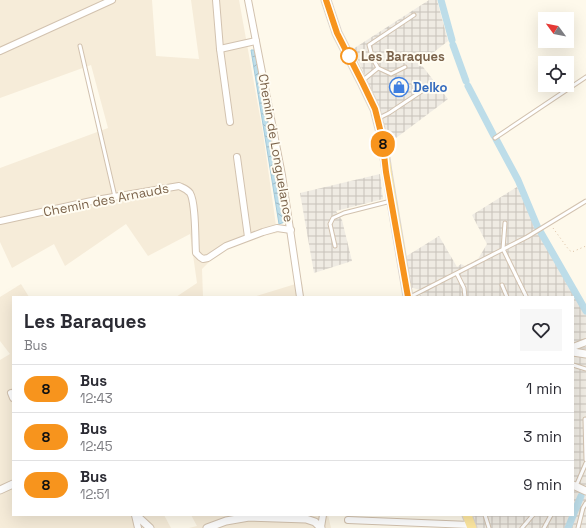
<!DOCTYPE html>
<html lang="fr">
<head>
<meta charset="utf-8">
<style>
	body { margin:0; font-family:"Space Grotesk",sans-serif; background:#f7f7f7; color:#2b2b33; height:100vh; display:flex; flex-direction:column; font-size:15px; white-space:nowrap }
	* { box-sizing:border-box; margin:0 }
	p { font-size:13px; color:#7c7c81 }
	.icon { flex:none; width:22px; height:22px; fill:none; stroke:currentColor; stroke-width:2; stroke-linecap:round; stroke-linejoin:round }
	.map { position:relative; flex:1; overflow:hidden }
	.panel { position:absolute; left:12px; top:296px; width:562px; height:220px; display:flex; flex-direction:column; background:#fff; border-radius:0px; box-shadow:0 4px 16px #0002 }
	.panel>* { flex:none }
	.badge { padding:0 8px; border-radius:13px; font-size:14px; line-height:26px }
	.needle { width:26px; rotate:302deg }
	.tools { position:absolute; left:538px; top:12px; display:grid; gap:8px }
	.tools a { display:grid; place-items:center; width:36px; height:36px; border-radius:0px; background:#fff; box-shadow:0 4px 16px #0002; font-size:20px }
	.map>.badge { position:absolute; translate:-50% -50%; box-shadow:0 0 0 2px #fff }
	.round { display:grid; place-items:center; flex:none; width:42px; height:42px; border-radius:0px; background:#f7f7f7 }
	.summary { display:flex; align-items:center; justify-content:space-between; height:68px; padding:0 12px }
	h1 { font-size:19px; font-weight:600; line-height:30px }
	ul { padding:0; list-style:none }
	li { display:flex; align-items:center; gap:12px; height:48px; padding:0 12px; border-top:1px solid #e1e1e2 }
	li div { flex:1 }
	li b { display:block; font-size:15px }
	li em { font-style:normal }
	li .badge { min-width:44px; font-weight:700; text-align:center }
	.map>svg:first-child { display:block }
	.residential { fill:#f6ecd9 }
	.industrial { fill:url(#industrial-grid) }
	.water { fill:url(#water-waves); stroke:#a3cbdc }
	.lines { fill:none; stroke-linecap:round; stroke-linejoin:round }
	.canal { stroke:#bddde9; stroke-width:7 }
	.service-casing { stroke:#d2c2af; stroke-width:5 }
	.minor-casing { stroke:#d2c2af; stroke-width:8 }
	.tertiary-casing { stroke:#d2c2af; stroke-width:9 }
	.primary-casing { stroke:#ddd6d0; stroke-width:11 }
	.path { stroke:#dbc0a3; stroke-width:1; stroke-dasharray:1 3; stroke-linecap:butt }
	.service { stroke:#fff; stroke-width:3 }
	.minor { stroke:#fff; stroke-width:6 }
	.tertiary { stroke:#fff; stroke-width:7 }
	.primary { stroke:#fee8a1; stroke-width:9 }
	.line-casing { stroke:#fff; stroke-width:9 }
	.line { stroke:#f7941d; stroke-width:6 }
	.stop-dot { fill:#fff; stroke:#f7941d; stroke-width:2 }
	.labels { text-anchor:middle; dominant-baseline:central; stroke-width:4; stroke-linejoin:round; paint-order:stroke }
	.stop-label { font-size:13px; font-weight:bold; fill:#7b634b; stroke:#fffcf2; text-anchor:start }
	.shop-label { font-size:13px; font-weight:bold; fill:#366cbe; stroke:#fffcf2; text-anchor:start }
	.street-label { font-size:13px; fill:#7b634b; stroke:#fffcf2 }
</style>
</head>
<body>
<div class="map">
<svg width="586" height="528" viewBox="0 0 586 528">
	<defs>
		<pattern id="industrial-grid" width="8" height="8" patternUnits="userSpaceOnUse"><rect width="8" height="8" fill="#efebe3"/><path d="M0 4h8M4 0v8" fill="none" stroke="#c7c2ba"/></pattern>
		<pattern id="water-waves" width="16" height="10" patternUnits="userSpaceOnUse"><rect width="16" height="10" fill="#bddde9"/><path d="M0 5q4-4 8 0t8 0" fill="none" stroke="#9fb7bf"/></pattern>
	</defs>
	<rect width="100%" height="100%" fill="#fef9eb"/>
	<g class="residential">
		<path d="M0 0H152L156 56 199 59 191 0H239L263 133 277 233 252 238 231 247 211 260 202 269 203 297H176L197 283 190 234 148 256 126 224 65 266 54 244 12 268 0 242V168L108 128 91 65 0 98Z"/>
		<path d="M302 282 304 297H253Z"/>
		<path d="M21 284 29 297H13V515H164L171 528H0V360L10 354 0 341V297Z"/>
		<path d="M191 515H328L331 528H189L197 526Z"/>
	</g>
	<g class="industrial">
		<path d="M429 0H437L448 41 420 63 448 99 388 144 381 111 353 49Z"/>
		<path d="M380 174 383 199 336 211 342 220 352 261 314 273 300 193Z"/>
		<path d="M517 187 536 229 573 289 586 315V528H477L472 515H573V297H417L422 294 420 290 410 287 405 257 439 236 457 267 461 264 465 266 478 259 487 244 472 215Z"/>
	</g>
	<path class="water" d="M251 50H255L285 222 279 224Z"/>
	<g class="lines">
		<g class="canal">
			<path d="M441 0 452 40"/>
			<path d="M453 45 466 81"/>
			<path d="M468 86 494 136"/>
			<path d="M496 139 518 180 538 228"/>
			<path d="M540 231 586 311"/>
			<path d="M568 528 581 496"/>
		</g>
		<g class="service-casing">
			<g id="service">
				<path d="M80 46 115 197"/>
				<path d="M378 68 373 59 369 45 414 15"/>
				<path d="M362 81 378 68 391 74 405 67"/>
				<path d="M379 118 389 113 425 89"/>
				<path d="M495 138 586 77"/>
				<path d="M505 223 503 249 526 296"/>
				<path d="M335 246 330 224 333 218 344 213 391 201"/>
				<path d="M457 274 464 288 465 297"/>
				<path d="M502 285 507 297"/>
				<path d="M410 297 527 237 586 201"/>
				<path d="M573 365 586 369"/>
				<path d="M585 419 586 460"/>
				<path d="M576 486 586 463"/>
				<path d="M485 515 489 528"/>
				<path d="M522 528 533 515"/>
				<path d="M544 528 551 515"/>
				<path d="M578 528 583 508 586 503"/>
			</g>
		</g>
		<g class="minor-casing">
			<g id="minor">
				<path d="M216 0 220 49 230 122"/>
				<path d="M248 0 282 175 300 297"/>
				<path d="M220 49 256 41"/>
				<path d="M0 51 112 0"/>
				<path d="M237 157 248 237"/>
				<path d="M0 221 96 200 179 186C183 188 187 189 190 193 196 203 195 240 196 253L200 257 203 259 208 258 226 246 263 232 277 228 291 230"/>
				<path d="M573 347 586 342"/>
				<path d="M11 393 13 398"/>
				<path d="M135 515 138 528"/>
				<path d="M348 520 470 525"/>
				<path d="M321 527 323 515"/>
			</g>
		</g>
		<g class="tertiary-casing">
			<g id="tertiary">
				<path d="M573 352 586 354"/>
				<path d="M573 485 586 491"/>
				<path d="M0 490 13 484"/>
				<path d="M136 515 150 528"/>
				<path d="M207 528 226 521 249 517 306 519 315 522 321 528"/>
			</g>
		</g>
		<g class="primary-casing">
			<g id="primary">
				<path d="M326 0 337 33 363 84 375 109 382 137 387 172 408 297"/>
				<path d="M467 515 472 528"/>
			</g>
		</g>
		<path class="path" d="M553 228 569 250 572 252 586 246"/>
		<use href="#service" class="service"/>
		<use href="#minor" class="minor"/>
		<use href="#tertiary" class="tertiary"/>
		<use href="#primary" class="primary"/>
	</g>
	<g class="lines">
		<g class="line-casing">
			<path id="line" d="M326 0 337 33 363 84 375 109 382 137 386 172 408 297"/>
		</g>
		<use href="#line" class="line"/>
	</g>
	<defs>
		<g id="shop-ring" transform="scale(1)"><circle r="9.5" fill="#fffcf2" stroke="#3f7fe0" stroke-width="1.5"/><path d="M-5-2.5h2.3a2.7 3.5 0 0 1 5.4 0H5L5.5 6h-11ZM-1.5-2.5h3a1.5 2.3 0 0 0-3 0Z" fill="#3f7fe0"/></g>
	</defs>
	<g fill-rule="evenodd">
		<use href="#shop-ring" x="399" y="87"/>
	</g>
	<circle class="stop-dot" cx="349" cy="56" r="8"/>
	<g class="labels">
		<g class="stop-label">
			<text x="361" y="56">Les Baraques</text>
		</g>
		<g class="shop-label">
			<text x="413" y="87">Delko</text>
		</g>
		<g class="street-label">
			<text transform="translate(276 148) rotate(80)">Chemin de Longuelance</text>
			<text transform="translate(106 200) rotate(-11)">Chemin des Arnauds</text>
		</g>
	</g>
</svg>
<div class="tools">
<a><svg class="needle" viewBox="-14 -14 28 28"><path d="M0-13l5 13h-10z" fill="#e53935"/><path d="M0 13l5-13h-10z" fill="#7c7c81"/></svg></a>
<a><svg class="icon" aria-label="locate" viewBox="0 0 24 24"><circle cx="12" cy="12" r="6"/><path d="M12 2v4M12 18v4M2 12h4M18 12h4"/></svg></a>
</div>
<b class="badge" style="left:383px;top:144px;background:#f7941d;color:#111">8</b>
<section class="panel">
<div class="summary"><div><h1>Les Baraques</h1><p>Bus</p></div><a class="round"><svg class="icon" aria-label="heart" viewBox="0 0 24 24"><path d="M12 20l-8-8c-3-5 5-10 8-4 3-6 11-1 8 4z"/></svg></a></div>
<ul>
<li><span class="badge" style="background:#f7941d;color:#111">8</span><div><b>Bus</b><p>12:43</p></div><em>1 min</em></li>
<li><span class="badge" style="background:#f7941d;color:#111">8</span><div><b>Bus</b><p>12:45</p></div><em>3 min</em></li>
<li><span class="badge" style="background:#f7941d;color:#111">8</span><div><b>Bus</b><p>12:51</p></div><em>9 min</em></li>
</ul>
</section>
</div>
</body>
</html>
